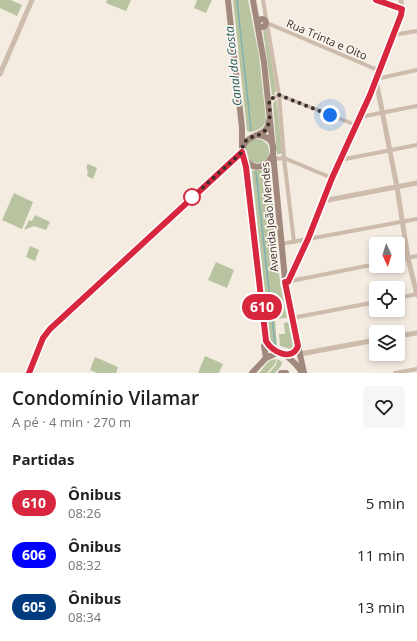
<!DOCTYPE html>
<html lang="pt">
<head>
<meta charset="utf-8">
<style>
	body { margin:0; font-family:"Open Sans",sans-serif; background:#f6f6f6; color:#202124; height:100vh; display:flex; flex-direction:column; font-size:15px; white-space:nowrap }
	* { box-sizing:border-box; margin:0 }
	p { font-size:13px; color:#757577 }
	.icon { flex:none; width:22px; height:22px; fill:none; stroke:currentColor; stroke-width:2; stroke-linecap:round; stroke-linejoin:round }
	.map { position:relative; height:373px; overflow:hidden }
	.sheet { display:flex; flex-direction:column; background:#fff; flex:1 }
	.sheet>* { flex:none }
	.badge { padding:0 8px; border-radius:13px; font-size:14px; line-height:26px }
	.needle { width:26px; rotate:176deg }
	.tools { position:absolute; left:369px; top:237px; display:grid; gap:8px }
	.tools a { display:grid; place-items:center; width:36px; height:36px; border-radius:4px; background:#fff; box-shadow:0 2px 6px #0003; font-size:20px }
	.you { position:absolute; width:20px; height:20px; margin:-10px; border:3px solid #fff; border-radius:50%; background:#1a73e8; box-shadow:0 0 0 6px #1a73e833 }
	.map>.badge { position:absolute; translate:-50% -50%; box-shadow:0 0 0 2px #fff }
	h2 { padding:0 12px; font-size:15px; line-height:36px }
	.round { display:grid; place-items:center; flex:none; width:42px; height:42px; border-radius:4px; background:#f6f6f6 }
	.summary { display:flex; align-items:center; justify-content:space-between; height:68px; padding:0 12px }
	h1 { font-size:19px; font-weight:600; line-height:30px }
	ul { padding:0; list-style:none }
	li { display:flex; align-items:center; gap:12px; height:52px; padding:0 12px }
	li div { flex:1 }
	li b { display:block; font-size:15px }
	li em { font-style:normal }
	li .badge { min-width:44px; font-weight:700; text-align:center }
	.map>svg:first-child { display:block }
	.green { fill:#b8c4a0 }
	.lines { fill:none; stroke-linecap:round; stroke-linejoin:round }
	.stream { stroke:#7fb0b2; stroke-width:1.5 }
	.minor { stroke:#cdbbac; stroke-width:4 }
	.tertiary { stroke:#cdbbac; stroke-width:5 }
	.secondary { stroke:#a18a7d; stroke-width:6 }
	.line-casing { stroke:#fff; stroke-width:9 }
	.line { stroke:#d7263d; stroke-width:6 }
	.walk { stroke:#3b302b; stroke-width:4; stroke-dasharray:0 7.2 }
	.stop-dot { fill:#fff; stroke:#d7263d; stroke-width:2 }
	.labels { text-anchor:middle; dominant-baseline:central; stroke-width:3.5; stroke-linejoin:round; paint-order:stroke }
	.street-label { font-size:11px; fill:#3b302b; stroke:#fbf5ee }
	.water-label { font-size:12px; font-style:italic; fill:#1f5a5e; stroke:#fbf5ee }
</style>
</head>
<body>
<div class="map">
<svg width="417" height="373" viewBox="0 0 417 373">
	<rect width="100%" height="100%" fill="#f4ebe1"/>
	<g class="green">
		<path d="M0 0H11L22 5 17 16 0 8Z"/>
		<path d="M107 0H131L126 11 106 3Z"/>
		<path d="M197 0H212L206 13 194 8Z"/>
		<path d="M233 0H248L259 55 266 121C264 127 256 132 249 132L247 130Z"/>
		<path d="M264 28H266L276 90 274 95H272L263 30Z"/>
		<path d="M275 100 277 101 282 153 280 154H277L273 104Z"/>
		<circle cx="257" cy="151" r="12"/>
		<path d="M88 164 97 168 93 179 87 176C89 172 86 169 87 165Z"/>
		<path d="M268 167 270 169 280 283 287 318 275 319 277 345 272 344 270 340 252 172 253 170H261Z"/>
		<path d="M14 193 33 202 22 229 2 220Z"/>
		<path d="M35 215 50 222 46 230 34 226 24 230 29 220 32 221Z"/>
		<path d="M30 246 39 250 35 261 26 257Z"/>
		<path d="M216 262 234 270 227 288 208 280Z"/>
		<path d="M288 322 293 346 291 349 280 346 279 334H285L284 323Z"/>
		<path d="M205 356 223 364 219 373H198Z"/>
		<path d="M95 357 118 367 116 373H97L90 370Z"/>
		<path d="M276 359 275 364 267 373H259L269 361Z"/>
		<path d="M277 359 282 362 281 366 275 373H269L276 365Z"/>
	</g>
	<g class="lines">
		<g class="stream">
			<path d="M237 0 251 130"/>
			<path d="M256 172 275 345"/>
		</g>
		<g class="minor">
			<path d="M263 0 279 95 284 158 294 242"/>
			<path d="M375 0 402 9"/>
			<path d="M267 23 380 71"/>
			<path d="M393 35 417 31"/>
			<path d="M376 79 417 70"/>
			<path d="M269 100 279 95 356 125"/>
			<path d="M360 117 417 106"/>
			<path d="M274 159 284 158 332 178"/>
			<path d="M340 160 417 145"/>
			<path d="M281 244 417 219"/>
			<path d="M398 260 417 256"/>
			<path d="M286 282 376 264"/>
			<path d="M398 298 417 294"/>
			<path d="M292 318 376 302"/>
			<path d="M29 373 43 338 50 329 242 151"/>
			<path d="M395 373 417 369"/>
		</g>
		<g class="tertiary">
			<path d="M0 74 32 0"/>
			<path d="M376 80 397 187 408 258 417 295"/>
			<path d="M323 201 417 183"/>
			<path d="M288 282 308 239 332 178 370 95 400 18 402 11 401 0"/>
			<path d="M398 336 417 333"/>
			<path d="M300 354 376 340"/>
		</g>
		<g class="secondary">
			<path d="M228 0 242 128V154L246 167 266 341 264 346 266 358"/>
			<path d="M253 0 264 62 273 150"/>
			<circle cx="262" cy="23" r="4"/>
			<path d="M243 147C248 132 268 138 269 121"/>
			<path d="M273 153 286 290 304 373"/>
			<path d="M244 158C263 186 292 138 257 135"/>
			<path d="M266 341C270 349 277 349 284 354 291 359 298 366 302 373"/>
			<path d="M252 373 266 358 279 352"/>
			<path d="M281 373H286"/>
		</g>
	</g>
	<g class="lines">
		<g class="line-casing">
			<path id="line" d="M29 373 43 338 50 329 242 152 246 167 266 341C272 352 292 362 298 346L285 282H288L308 239 332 178 370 95 401 15 402 9 376 0"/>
		</g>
		<use href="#line" class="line"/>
		<path class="walk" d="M192 197 187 202 242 152C243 132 259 140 266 129 271 122 270 109 269 100L279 95 330 115"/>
	</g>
	<circle class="stop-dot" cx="192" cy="197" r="8"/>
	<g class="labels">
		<g class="street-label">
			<text transform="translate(327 39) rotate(23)">Rua Trinta e Oito</text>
			<text transform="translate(269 217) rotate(-95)">Avenida João Mendes</text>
		</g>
		<g class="water-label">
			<text transform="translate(233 66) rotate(-96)">Canal da Costa</text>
		</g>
	</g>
</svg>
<div class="tools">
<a><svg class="needle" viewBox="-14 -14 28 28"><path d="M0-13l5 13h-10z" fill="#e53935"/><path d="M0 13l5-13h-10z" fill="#757577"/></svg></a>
<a><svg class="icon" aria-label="locate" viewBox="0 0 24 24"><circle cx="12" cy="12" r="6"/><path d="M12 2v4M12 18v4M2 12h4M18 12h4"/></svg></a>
<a><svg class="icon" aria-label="layers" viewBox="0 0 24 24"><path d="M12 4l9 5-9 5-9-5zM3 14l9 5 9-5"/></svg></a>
</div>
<div class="you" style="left:330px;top:115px"></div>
<b class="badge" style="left:262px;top:307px;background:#d7263d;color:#fff">610</b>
</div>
<section class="sheet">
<div class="summary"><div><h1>Condomínio Vilamar</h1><p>A pé · 4 min · 270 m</p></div><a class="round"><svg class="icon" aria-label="heart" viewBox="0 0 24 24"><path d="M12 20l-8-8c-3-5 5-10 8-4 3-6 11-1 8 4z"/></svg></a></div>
<h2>Partidas</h2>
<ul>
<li><span class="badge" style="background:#d7263d;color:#fff">610</span><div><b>Ônibus</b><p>08:26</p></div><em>5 min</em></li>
<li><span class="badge" style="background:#00f;color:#fff">606</span><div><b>Ônibus</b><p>08:32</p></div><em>11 min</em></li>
<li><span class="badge" style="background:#003b80;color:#fff">605</span><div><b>Ônibus</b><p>08:34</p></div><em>13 min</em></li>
</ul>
</section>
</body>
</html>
